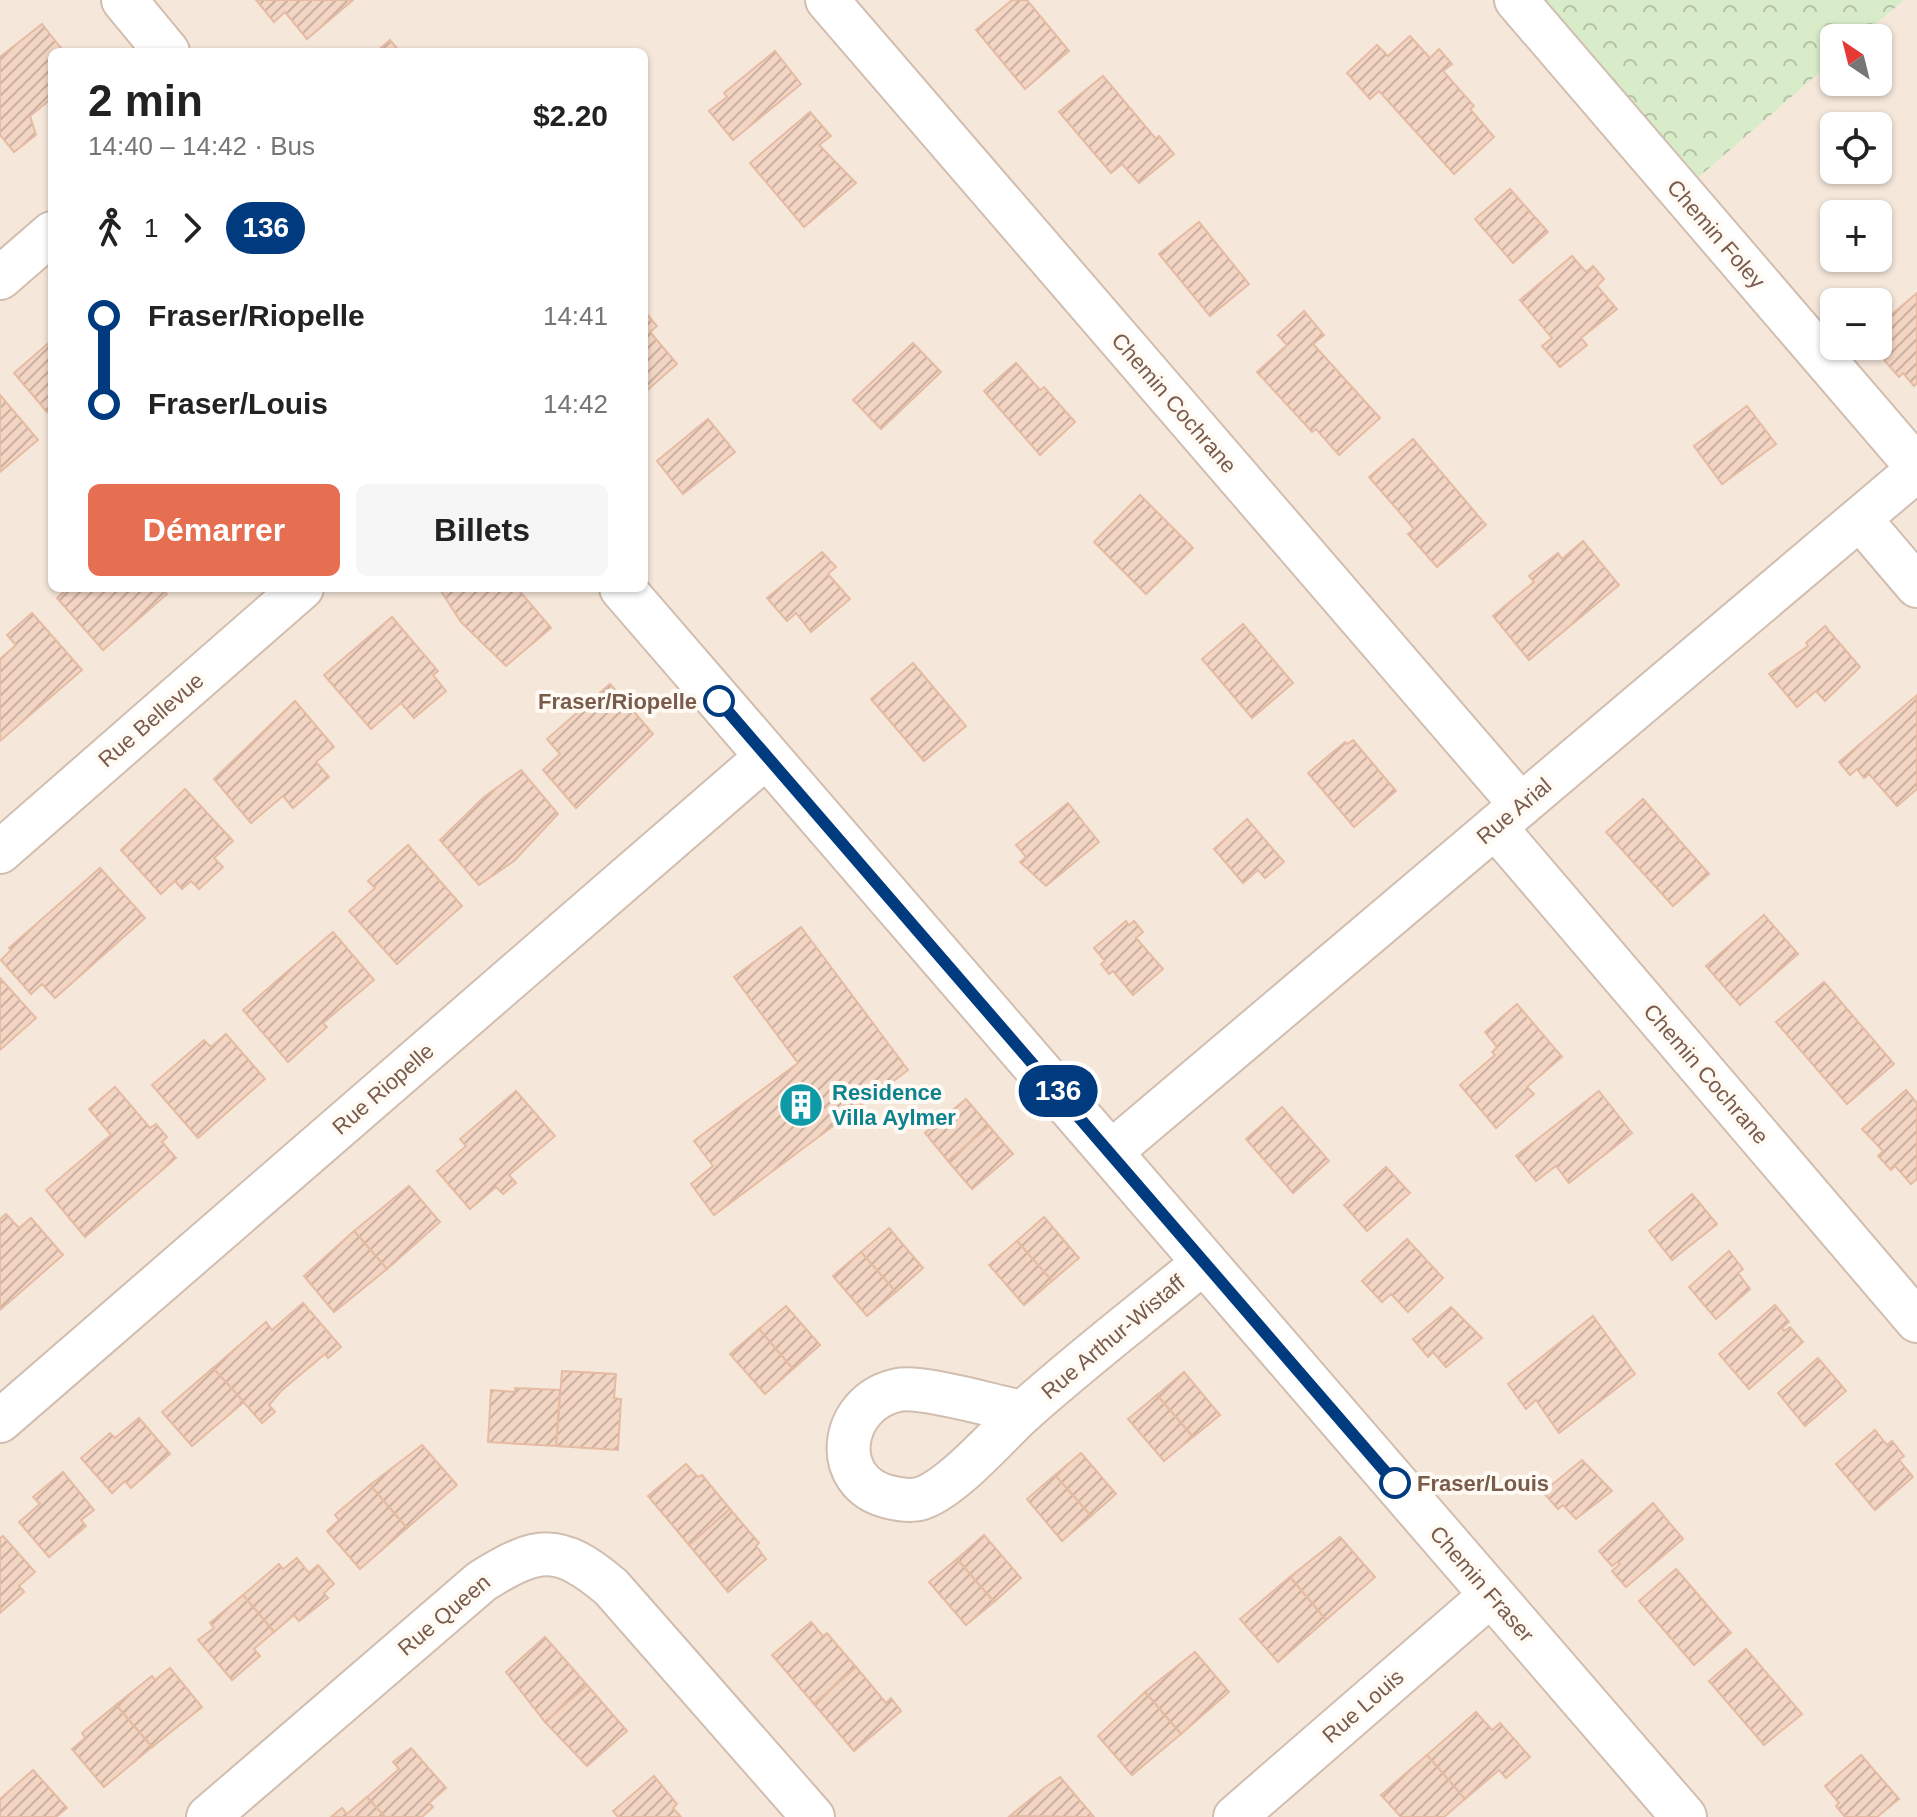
<!DOCTYPE html>
<html lang="fr">
<head>
<meta charset="utf-8">
<style>
	body { margin:0; font-family:Helvetica,sans-serif; background:#f6f6f6; color:#222; height:100vh; display:flex; flex-direction:column; font-size:30px; white-space:nowrap }
	* { box-sizing:border-box; margin:0 }
	p { font-size:26px; color:#767676 }
	.icon { flex:none; width:44px; height:44px; fill:none; stroke:currentColor; stroke-width:2; stroke-linecap:round; stroke-linejoin:round }
	.map { position:relative; flex:1; overflow:hidden }
	.panel { position:absolute; left:48px; top:48px; width:600px; height:544px; display:flex; flex-direction:column; background:#fff; border-radius:12px; box-shadow:0 2px 6px #0004 }
	.panel>* { flex:none }
	.badge { padding:0 16px; border-radius:26px; font-size:28px; line-height:52px }
	.needle { width:52px; rotate:325deg }
	.tools { position:absolute; left:1820px; top:24px; display:grid; gap:16px }
	.tools a { display:grid; place-items:center; width:72px; height:72px; border-radius:12px; background:#fff; box-shadow:0 2px 6px #0004; font-size:40px }
	.map>.badge { position:absolute; translate:-50% -50%; box-shadow:0 0 0 4px #fff }
	.legs { display:flex; align-items:center; gap:12px; height:88px; padding:0 40px; font-size:26px }
	.legs p { margin-inline-start:auto }
	.headline { display:flex; align-items:center; justify-content:space-between; height:136px; padding:0 40px }
	h1 { font-size:44px; font-weight:700; line-height:60px }
	.button { display:flex; gap:16px; margin-top:auto; padding:16px 40px }
	.button a { flex:1; height:92px; border-radius:12px; background:#e76f51; color:#fff; font-size:32px; font-weight:700; line-height:92px; text-align:center }
	.button a+a { background:#f6f6f6; color:#222 }
	ul { padding:0 40px; list-style:none }
	li { display:flex; align-items:center; gap:28px; height:88px; font-size:30px }
	li i { display:grid; place-items:center; width:12px; height:100%; margin:0 10px; background:currentColor }
	li i::after { content:''; width:20px; height:20px; margin:-10px; border:6px solid; border-radius:50%; background:#fff }
	li p { margin-inline-start:auto }
	li:first-child i { background:linear-gradient(#0000 50%,currentColor 0) }
	li:last-child i { background:linear-gradient(currentColor 50%,#0000 0) }
	.map>svg:first-child { display:block }
	.residential { fill:#f5e8da; fill-rule:evenodd }
	.forest { fill:url(#forest-crowns) }
	.building { fill:url(#building-hatch); stroke:#e6bba3; stroke-width:2 }
	.lines { fill:none; stroke-linecap:round; stroke-linejoin:round }
	.minor-casing { stroke:#d1beb0; stroke-width:46 }
	.tertiary-casing { stroke:#d1beb0; stroke-width:48 }
	.minor { stroke:#fff; stroke-width:42 }
	.tertiary { stroke:#fff; stroke-width:44 }
	.line-1-casing { stroke:#fff; stroke-width:18 }
	.line-1 { stroke:#003b80; stroke-width:12 }
	.stop-1-dot { fill:#fff; stroke:#003b80; stroke-width:4 }
	.labels { text-anchor:middle; dominant-baseline:central; stroke-width:8; stroke-linejoin:round; paint-order:stroke }
	.street-label { font-size:22px; fill:#7a5c4d; stroke:#fffaf3 }
	.stop-label { font-size:22px; font-weight:bold; fill:#7a5c4d; stroke:#fffaf3; text-anchor:end }
	.culture-label { font-size:22px; font-weight:bold; fill:#0d838f; stroke:#fffaf3; text-anchor:start }
</style>
</head>
<body>
<div class="map">
<svg width="1917" height="1817" viewBox="0 0 1917 1817">
	<defs>
		<pattern id="forest-crowns" width="20" height="18" patternUnits="userSpaceOnUse" patternTransform="scale(2)"><rect width="20" height="18" fill="#d8ecc9"/><path d="M2 6a3 3 0 1 1 6 0M12 15a3 3 0 1 1 6 0" fill="none" stroke="#b4c2a5"/></pattern>
		<pattern id="building-hatch" width="6" height="6" patternUnits="userSpaceOnUse" patternTransform="scale(2)"><rect width="6" height="6" fill="#f3d5c3"/><path d="M-1 1l2-2M0 6l6-6M5 7l2-2" fill="none" stroke="#cab0a1"/></pattern>
	</defs>
	<rect width="100%" height="100%" fill="#fdf6ec"/>
	<path class="residential" d="M0 0H1516L1834 59V82H1878V38H1858L1902 0H1917V1817H0ZM52 52H644V588H52ZM1834 126H1878V170H1834ZM1834 214H1878V258H1834ZM1834 302H1878V346H1834Z"/>
	<path class="forest" d="M1516 0H1904L1859 38H1834V60L1680 193Z"/>
	<g class="building">
		<path d="M256 0H353L307 39 285 12 274 22Z"/>
		<path d="M1012 0H1027L1069 51 1025 89 976 30Z"/>
		<path d="M42 24 64 52H52V98L30 116 36 135 14 152 0 135V57Z"/>
		<path d="M1410 36 1430 58 1439 49 1452 64 1443 71 1474 106 1470 109 1494 137 1454 174 1379 91 1370 99 1347 73 1377 45 1388 56Z"/>
		<path d="M390 40 400 52H376Z"/>
		<path d="M775 51 801 84 733 140 709 111 727 97 724 93Z"/>
		<path d="M1103 76 1156 139 1159 136 1174 154 1139 183 1122 164 1111 173 1059 112Z"/>
		<path d="M810 112 831 136 819 145 856 183 804 227 750 163Z"/>
		<path d="M1510 189 1548 232 1513 263 1475 219Z"/>
		<path d="M1199 222 1249 284 1210 316 1159 254Z"/>
		<path d="M1572 256 1586 272 1593 266 1604 279 1597 286 1617 309 1581 338 1587 345 1560 367 1542 346 1552 338 1520 300Z"/>
		<path d="M1917 293V383L1914 386 1903 373 1899 377 1883 359 1890 354 1878 340V326Z"/>
		<path d="M644 311 657 326 650 332 677 364 644 393Z"/>
		<path d="M1304 311 1324 335 1313 344 1380 418 1339 455 1316 429 1312 432 1257 372 1287 345 1278 335Z"/>
		<path d="M52 340V407L47 412 14 373Z"/>
		<path d="M913 343 941 372 881 429 853 400Z"/>
		<path d="M1016 363 1040 390 1044 387 1075 422 1040 455 984 391Z"/>
		<path d="M0 395 38 440 0 472Z"/>
		<path d="M1747 406 1776 444 1722 484 1694 446Z"/>
		<path d="M708 419 735 452 683 494 657 461Z"/>
		<path d="M1413 439 1486 525 1437 567 1408 534 1414 529 1369 477Z"/>
		<path d="M1140 495 1193 548 1146 594 1094 542Z"/>
		<path d="M1583 541 1619 585 1529 660 1493 616 1534 582 1529 576 1558 553 1562 559Z"/>
		<path d="M822 552 836 567 828 574 850 599 811 632 796 613 787 621 767 598Z"/>
		<path d="M68 588H162L167 594 103 650 57 598Z"/>
		<path d="M439 588H517L551 628 506 666 461 622Z"/>
		<path d="M32 613 82 670 0 741V659L16 645 7 635Z"/>
		<path d="M392 617 438 671 433 675 446 691 414 718 401 703 371 729 324 675Z"/>
		<path d="M1243 624 1293 683 1252 718 1202 659Z"/>
		<path d="M1825 626 1860 667 1825 701 1816 691 1797 707 1769 674 1808 646 1806 643Z"/>
		<path d="M913 663 966 726 924 761 871 699Z"/>
		<path d="M610 684 653 734 576 808 543 770 560 754 547 739Z"/>
		<path d="M1917 695V789L1897 806 1869 774 1864 778 1857 769 1850 775 1839 762Z"/>
		<path d="M295 701 334 747 316 762 329 777 293 808 283 796 251 823 214 779Z"/>
		<path d="M1353 740 1396 791 1354 827 1308 773 1345 742 1347 744Z"/>
		<path d="M521 770 558 814 514 861 479 885 440 840 484 797Z"/>
		<path d="M185 789 233 841 214 858 223 867 199 889 191 881 182 889 175 881 161 894 121 850Z"/>
		<path d="M1643 799 1709 874 1673 906 1606 832Z"/>
		<path d="M1068 803 1099 842 1046 886 1020 862 1026 857 1016 845Z"/>
		<path d="M1247 819 1284 862 1265 878 1258 870 1243 883 1214 849Z"/>
		<path d="M408 845 462 906 397 964 349 911 375 888 368 881Z"/>
		<path d="M100 868 145 918 55 998 42 984 31 994 1 960 11 950 9 948Z"/>
		<path d="M1764 915 1798 954 1740 1005 1706 966Z"/>
		<path d="M1126 921 1129 925 1134 921 1143 932 1136 938 1163 969 1133 995 1113 971 1109 974 1101 964 1105 961 1094 948Z"/>
		<path d="M801 927 908 1070 714 1215 691 1184 713 1166 694 1141 798 1063 734 977Z"/>
		<path d="M333 932 374 980 323 1023 327 1027 288 1062 243 1010Z"/>
		<path d="M0 978 36 1018 0 1050Z"/>
		<path d="M1824 982 1894 1064 1847 1104 1776 1022Z"/>
		<path d="M1517 1004 1562 1057 1527 1087 1534 1094 1496 1128 1460 1085 1495 1055 1492 1052 1497 1047 1485 1032Z"/>
		<path d="M226 1034 265 1079 198 1138 152 1085 204 1040 211 1047Z"/>
		<path d="M115 1087 150 1128 156 1124 167 1137 162 1142 176 1158 85 1237 46 1190 111 1135 89 1109Z"/>
		<path d="M1906 1090 1917 1103V1179L1911 1184 1895 1166 1891 1170 1878 1156 1883 1151 1862 1129Z"/>
		<path d="M516 1091 555 1136 509 1175 516 1183 503 1194 496 1187 470 1209 437 1171 466 1146 460 1139Z"/>
		<path d="M1599 1091 1632 1133 1569 1183 1556 1166 1536 1181 1516 1156Z"/>
		<path d="M966 1099 989 1126 948 1161 925 1133Z"/>
		<path d="M1282 1107 1329 1161 1293 1193 1246 1139Z"/>
		<path d="M989 1126 1013 1154 972 1189 948 1161Z"/>
		<path d="M1386 1167 1410 1193 1367 1231 1344 1205Z"/>
		<path d="M409 1186 440 1222 387 1269 354 1231Z"/>
		<path d="M1692 1194 1717 1224 1672 1260 1649 1231Z"/>
		<path d="M6 1214 19 1228 31 1218 63 1255 0 1310V1219Z"/>
		<path d="M1044 1217 1079 1258 1052 1281 1017 1241Z"/>
		<path d="M889 1228 923 1268 896 1292 861 1252Z"/>
		<path d="M354 1231 387 1269 334 1312 304 1276Z"/>
		<path d="M1407 1239 1443 1278 1408 1312 1391 1294 1382 1302 1362 1281Z"/>
		<path d="M1017 1241 1052 1281 1024 1305 989 1265Z"/>
		<path d="M1729 1251 1743 1269 1738 1273 1750 1289 1716 1319 1689 1287Z"/>
		<path d="M861 1252 896 1292 867 1316 833 1276Z"/>
		<path d="M303 1303 341 1347 328 1358 325 1354 281 1391 269 1405 275 1412 262 1423 213 1368 266 1322 272 1330Z"/>
		<path d="M1775 1305 1789 1322 1782 1328 1784 1331 1790 1327 1803 1342 1749 1389 1719 1354Z"/>
		<path d="M786 1306 820 1345 793 1369 759 1329Z"/>
		<path d="M1451 1307 1482 1338 1446 1367 1433 1352 1428 1357 1413 1339Z"/>
		<path d="M1593 1316 1635 1374 1559 1433 1536 1400 1526 1409 1508 1384Z"/>
		<path d="M759 1329 793 1369 765 1394 730 1354Z"/>
		<path d="M1818 1358 1846 1391 1805 1426 1778 1393Z"/>
		<path d="M213 1368 244 1402 192 1446 162 1412Z"/>
		<path d="M562 1371 616 1374 614 1398 621 1399 618 1450 556 1446Z"/>
		<path d="M1184 1372 1220 1415 1193 1437 1157 1395Z"/>
		<path d="M515 1388 560 1390 556 1446 488 1442 491 1390 515 1392Z"/>
		<path d="M1157 1395 1193 1437 1164 1461 1128 1419Z"/>
		<path d="M139 1418 170 1454 131 1488 125 1481 112 1493 81 1458 110 1433 115 1438Z"/>
		<path d="M1875 1430 1887 1445 1892 1441 1904 1456 1899 1460 1913 1477 1875 1510 1836 1464Z"/>
		<path d="M422 1445 457 1485 407 1528 370 1485Z"/>
		<path d="M1081 1453 1116 1494 1091 1516 1055 1475Z"/>
		<path d="M1582 1460 1612 1491 1576 1519 1563 1505 1558 1509 1543 1492Z"/>
		<path d="M686 1464 698 1477 702 1475 730 1509 689 1545 648 1496Z"/>
		<path d="M63 1472 94 1510 81 1520 86 1526 49 1557 19 1522 40 1504 33 1497Z"/>
		<path d="M1055 1475 1091 1516 1062 1541 1027 1499Z"/>
		<path d="M370 1485 407 1528 360 1569 327 1531 339 1520 335 1515Z"/>
		<path d="M1653 1503 1683 1539 1626 1587 1612 1571 1620 1564 1617 1562 1612 1566 1599 1551Z"/>
		<path d="M730 1509 759 1543 756 1546 766 1559 728 1592 689 1545Z"/>
		<path d="M984 1535 1021 1578 994 1602 957 1559Z"/>
		<path d="M3 1536 35 1572 19 1586 24 1592 0 1613V1538Z"/>
		<path d="M1340 1537 1375 1577 1326 1620 1290 1577Z"/>
		<path d="M297 1558 309 1573 318 1565 334 1584 324 1593 328 1598 299 1621 294 1615 274 1632 243 1595 279 1564 283 1569Z"/>
		<path d="M957 1559 994 1602 966 1625 929 1582Z"/>
		<path d="M1676 1569 1731 1633 1694 1665 1639 1601Z"/>
		<path d="M1290 1577 1326 1620 1278 1662 1240 1619Z"/>
		<path d="M243 1595 274 1632 254 1649 260 1656 232 1680 198 1640 214 1628 210 1623Z"/>
		<path d="M811 1622 823 1636 827 1633 856 1667 814 1704 772 1655Z"/>
		<path d="M545 1637 587 1685 545 1722 506 1672Z"/>
		<path d="M1746 1649 1802 1714 1764 1745 1709 1681Z"/>
		<path d="M1195 1652 1229 1692 1181 1734 1145 1692Z"/>
		<path d="M856 1667 886 1703 891 1698 901 1711 854 1751 814 1704Z"/>
		<path d="M170 1668 202 1707 152 1747 116 1705 152 1676 155 1680Z"/>
		<path d="M587 1685 627 1731 587 1766 545 1722Z"/>
		<path d="M1145 1692 1181 1734 1132 1775 1098 1736Z"/>
		<path d="M116 1705 152 1747 104 1787 72 1749 85 1738 82 1733Z"/>
		<path d="M1476 1712 1492 1730 1500 1723 1530 1757 1506 1778 1499 1770 1465 1799 1427 1755Z"/>
		<path d="M411 1748 446 1788 429 1803 433 1807 422 1817H385L367 1797 399 1769 393 1762Z"/>
		<path d="M1427 1755 1465 1799 1444 1817H1401L1381 1795Z"/>
		<path d="M1861 1755 1899 1799 1877 1817H1845L1836 1806 1839 1803 1825 1786Z"/>
		<path d="M33 1770 67 1808 56 1817H0V1799Z"/>
		<path d="M654 1776 677 1804 673 1808 681 1817H618L613 1811Z"/>
		<path d="M1060 1777 1094 1817 1010 1816 1044 1788Z"/>
		<path d="M367 1797 385 1817H331L342 1808 347 1814Z"/>
	</g>
	<g class="lines">
		<g class="minor-casing">
			<g id="minor">
				<path d="M827 0 1521 805"/>
				<path d="M1516 0 1917 467"/>
				<path d="M0 278 52 233"/>
				<path d="M1860 519 1917 586"/>
				<path d="M1495 827 1917 1321"/>
				<path d="M0 852 302 588"/>
				<path d="M1111 1152 1917 470"/>
				<path d="M1023 1412C995 1407 922 1385 898 1390 839 1402 829 1483 889 1497 897 1499 910 1501 919 1499 950 1491 997 1436 1021 1414 1080 1361 1143 1313 1204 1262"/>
				<path d="M0 1421 766 757"/>
				<path d="M208 1817 482 1581C538 1546 559 1543 611 1587L813 1817"/>
				<path d="M1235 1817 1492 1594"/>
			</g>
		</g>
		<g class="tertiary-casing">
			<g id="tertiary">
				<path d="M124 0 167 52"/>
				<path d="M622 588 1684 1817"/>
			</g>
		</g>
		<use href="#minor" class="minor"/>
		<use href="#tertiary" class="tertiary"/>
	</g>
	<g class="lines">
		<g class="line-1-casing">
			<path id="line-1" d="M719 701 1395 1483"/>
		</g>
		<use href="#line-1" class="line-1"/>
	</g>
	<defs>
		<g id="building-disc" transform="scale(2.3)"><circle r="9.5" fill="#0f9aa8" stroke="#fffaf3"/><path d="M-4-6H4V6H1V3H-1V6H-4ZM-2.5-4.3h1.7v1.8h-1.7ZM.8-4.3h1.7v1.8H.8ZM-2.5-1h1.7V.8h-1.7ZM.8-1h1.7V.8H.8Z" fill="#fff"/></g>
	</defs>
	<g fill-rule="evenodd">
		<use href="#building-disc" x="801" y="1105"/>
	</g>
	<g class="stop-1-dot">
		<circle cx="719" cy="701" r="14"/>
		<circle cx="1395" cy="1483" r="14"/>
	</g>
	<g class="labels">
		<g class="street-label">
			<text transform="translate(1716 234) rotate(49)">Chemin Foley</text>
			<text transform="translate(1174 403) rotate(49)">Chemin Cochrane</text>
			<text transform="translate(151 720) rotate(-41)">Rue Bellevue</text>
			<text transform="translate(1514 811) rotate(-40)">Rue Arial</text>
			<text transform="translate(1706 1074) rotate(49)">Chemin Cochrane</text>
			<text transform="translate(383 1089) rotate(-41)">Rue Riopelle</text>
			<text transform="translate(1113 1337) rotate(-40)">Rue Arthur-Wistaff</text>
			<text transform="translate(1482 1584) rotate(49)">Chemin Fraser</text>
			<text transform="translate(444 1615) rotate(-40)">Rue Queen</text>
			<text transform="translate(1363 1706) rotate(-41)">Rue Louis</text>
		</g>
		<g class="stop-label">
			<text x="697" y="701">Fraser/Riopelle</text>
			<text x="1417" y="1483" text-anchor="start">Fraser/Louis</text>
		</g>
		<g class="culture-label">
			<text x="832" y="1092">Residence<tspan x="832" dy="25">Villa Aylmer</tspan></text>
		</g>
	</g>
</svg>
<div class="tools">
<a><svg class="needle" viewBox="-14 -14 28 28"><path d="M0-13l5 13h-10z" fill="#e53935"/><path d="M0 13l5-13h-10z" fill="#767676"/></svg></a>
<a><svg class="icon" aria-label="locate" viewBox="0 0 24 24"><circle cx="12" cy="12" r="6"/><path d="M12 2v4M12 18v4M2 12h4M18 12h4"/></svg></a>
<a>+</a>
<a>−</a>
</div>
<b class="badge" style="left:1058px;top:1091px;background:#003b80;color:#fff">136</b>
<section class="panel">
<div class="headline"><div><h1>2 min</h1><p>14:40 – 14:42 · Bus</p></div><b>$2.20</b></div>
<div class="legs"><svg class="icon" aria-label="walk" viewBox="0 0 24 24"><circle cx="13" cy="4" r="2"/><path d="M13 8l-2 6 4 7M11 14l-3 7M7 12l3-4h3l4 4"/></svg>1<svg class="icon" aria-label="forward" viewBox="0 0 24 24"><path d="M9 5l7 7-7 7"/></svg><b class="badge" style="background:#003b80;color:#fff">136</b></div>
<ul>
<li><i style="color:#003b80"></i><b>Fraser/Riopelle</b><p>14:41</p></li>
<li><i style="color:#003b80"></i><b>Fraser/Louis</b><p>14:42</p></li>
</ul>
<div class="button"><a>Démarrer</a><a>Billets</a></div>
</section>
</div>
</body>
</html>
